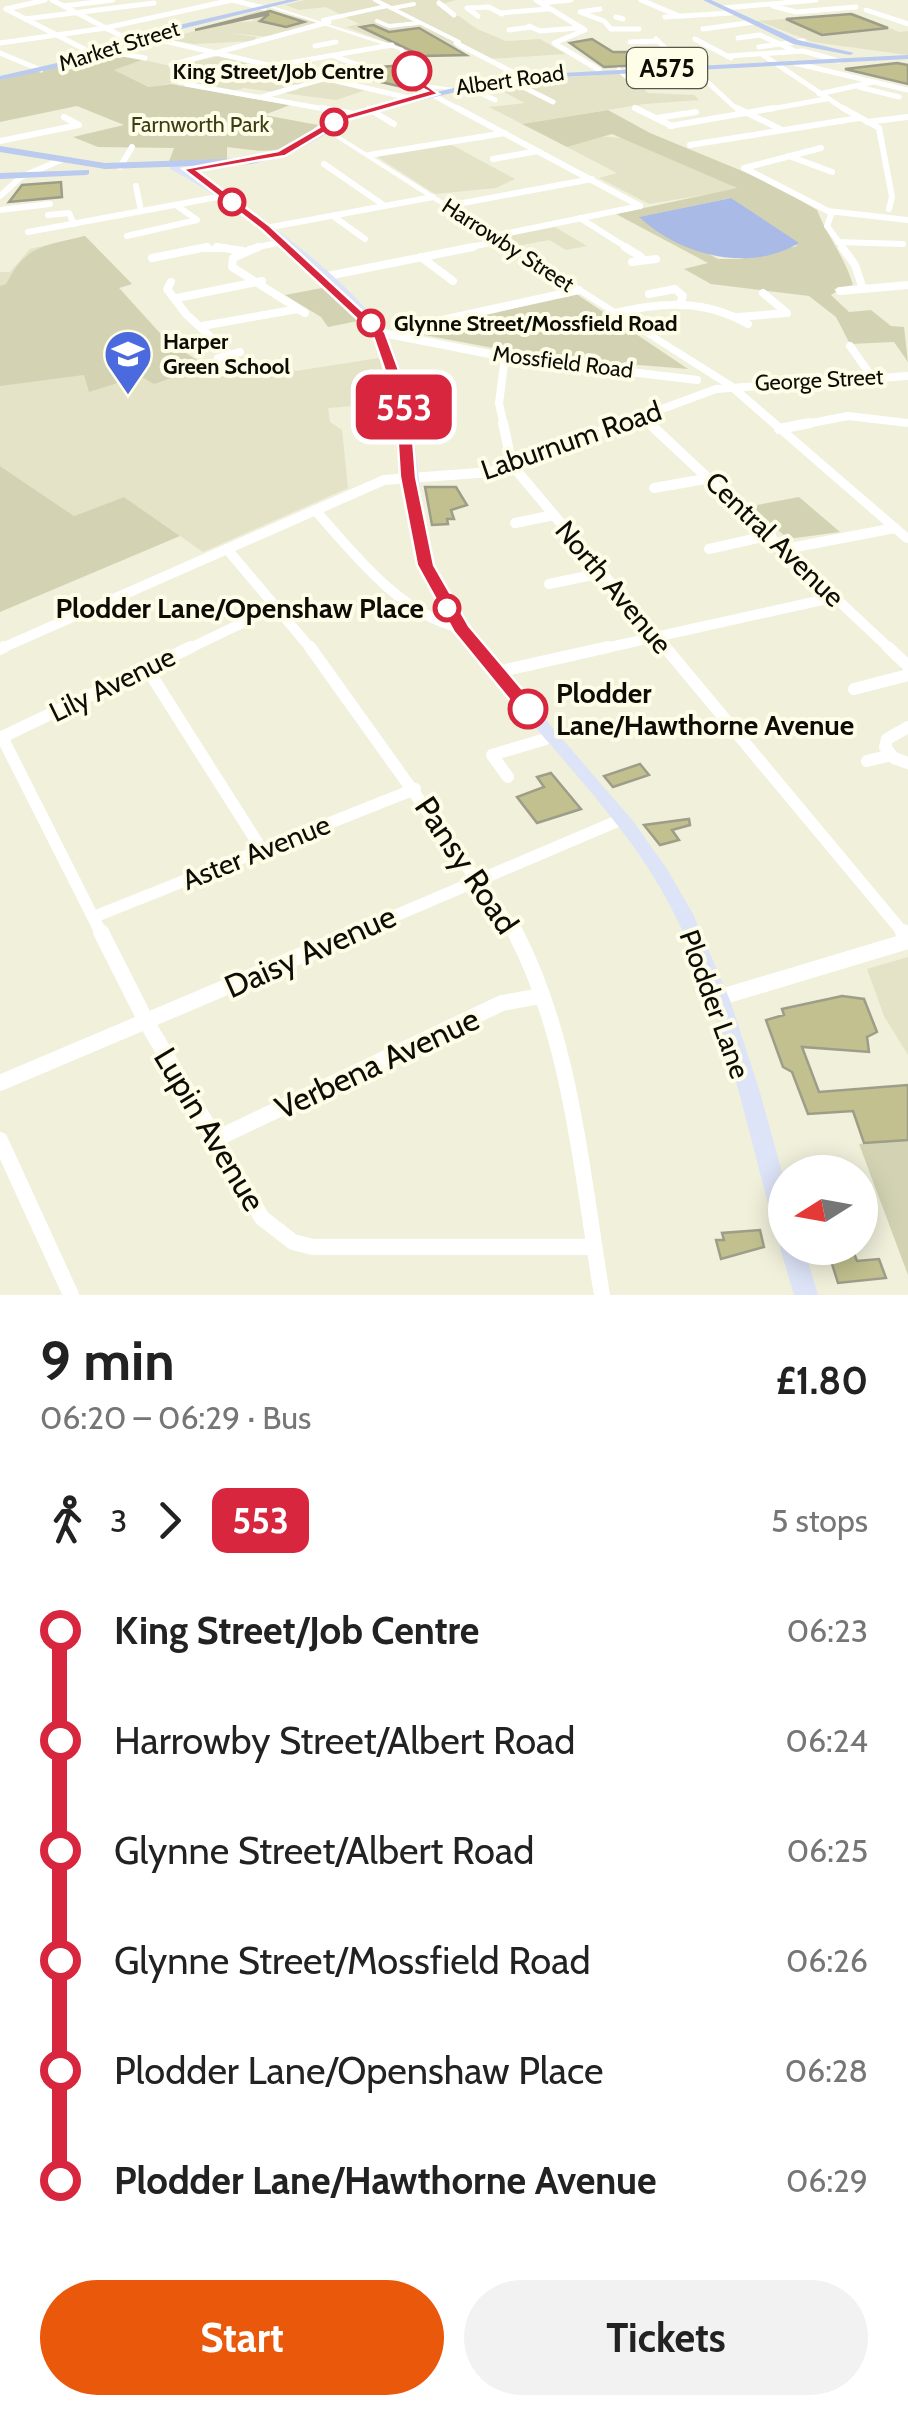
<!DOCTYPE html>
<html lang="en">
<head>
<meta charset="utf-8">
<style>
	body { margin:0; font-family:Cabin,sans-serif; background:#f2f2f2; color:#222; height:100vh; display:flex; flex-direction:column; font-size:38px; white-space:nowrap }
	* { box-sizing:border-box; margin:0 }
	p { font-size:32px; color:#767676 }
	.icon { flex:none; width:55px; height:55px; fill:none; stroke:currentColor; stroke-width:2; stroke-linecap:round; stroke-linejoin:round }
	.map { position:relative; height:1295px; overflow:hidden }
	.details { display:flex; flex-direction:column; background:#fff; flex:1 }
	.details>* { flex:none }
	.badge { padding:0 20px; border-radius:15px; font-size:35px; line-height:65px }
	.needle { width:65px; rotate:259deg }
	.tools { position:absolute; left:768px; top:1155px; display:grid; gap:20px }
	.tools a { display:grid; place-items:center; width:110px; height:110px; border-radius:50%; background:#fff; box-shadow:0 5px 25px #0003; font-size:50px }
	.map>.badge { position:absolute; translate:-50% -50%; box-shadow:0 0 0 5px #fff }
	.legs { display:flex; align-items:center; gap:15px; height:110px; padding:0 40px; font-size:32px }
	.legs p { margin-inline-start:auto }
	.summary { display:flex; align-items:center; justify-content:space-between; height:170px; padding:0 40px }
	h1 { font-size:55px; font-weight:800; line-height:75px }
	.primary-button { display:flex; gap:20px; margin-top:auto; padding:20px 40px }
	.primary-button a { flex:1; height:115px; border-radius:60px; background:#ea580c; color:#fff; font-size:40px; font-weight:800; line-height:115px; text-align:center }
	.primary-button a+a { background:#f2f2f2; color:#222 }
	ul { padding:0 40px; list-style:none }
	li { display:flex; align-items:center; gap:35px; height:110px; font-size:38px }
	li i { display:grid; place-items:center; width:15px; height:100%; margin:0 12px; background:currentColor }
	li i::after { content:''; width:25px; height:25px; margin:-12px; border:8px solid; border-radius:50%; background:#fff }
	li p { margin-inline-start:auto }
	li:first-child i { background:linear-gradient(#0000 50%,currentColor 0) }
	li:last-child i { background:linear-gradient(currentColor 50%,#0000 0) }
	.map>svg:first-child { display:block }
	.built { fill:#e4e3c7 }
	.green { fill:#d3d3b4; fill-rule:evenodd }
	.water { fill:#a9bae7 }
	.building { fill:#c1c08e; stroke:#9d9d89; stroke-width:2.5 }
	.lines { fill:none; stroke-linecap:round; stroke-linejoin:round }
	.pedestrian { stroke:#fff; stroke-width:4 }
	.minor-far5 { stroke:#fff; stroke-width:5 }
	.minor-far4 { stroke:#fff; stroke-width:6 }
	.minor-far3 { stroke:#fff; stroke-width:8 }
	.minor-far2 { stroke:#fff; stroke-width:10 }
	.minor-far1 { stroke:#fff; stroke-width:12 }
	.minor { stroke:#fff; stroke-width:16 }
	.tertiary { fill:#fff; fill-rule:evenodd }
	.secondary { fill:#dde4f7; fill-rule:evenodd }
	.primary { fill:#bbcaef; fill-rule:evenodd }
	.line-1 { fill:#d7263d; stroke:#fff; stroke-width:2.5 }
	.stop-1-dot { fill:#fff; stroke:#d7263d; stroke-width:5 }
	.labels { text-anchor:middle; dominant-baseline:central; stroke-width:8; stroke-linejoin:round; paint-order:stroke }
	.far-street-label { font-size:22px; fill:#0d0d06; stroke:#fdfde8 }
	.far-stop-label { font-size:22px; font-weight:bold; fill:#0d0d06; stroke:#fdfde8; text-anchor:end }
	.far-park-label { font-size:22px; fill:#3e3c14; stroke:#fdfde8 }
	.far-poi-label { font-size:22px; font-weight:bold; fill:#0d0d06; stroke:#fdfde8; text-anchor:start }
	.shield { fill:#fdfde8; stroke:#55554a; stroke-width:2.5 }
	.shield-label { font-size:25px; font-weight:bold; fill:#0d0d06 }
	.street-label { font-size:28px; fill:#0d0d06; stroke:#fdfde8 }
	.stop-label { font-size:28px; font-weight:bold; fill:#0d0d06; stroke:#fdfde8; text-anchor:end }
	.near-street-label { font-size:32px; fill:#0d0d06; stroke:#fdfde8 }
</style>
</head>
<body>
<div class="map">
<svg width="908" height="1295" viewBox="0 0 908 1295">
	<rect width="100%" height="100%" fill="#f0f0db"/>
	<g class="built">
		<path d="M305 0H456L442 4 477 29 506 41 540 39 566 54 489 59 465 46 411 52 346 27 359 24 326 7 299 10 285 5Z"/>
		<path d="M261 10 322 22 272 37 227 33 257 37 253 41 194 44 165 39 221 24 257 21 242 16Z"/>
		<path d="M854 13 899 32 908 31V55L813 42 758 21Z"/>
		<path d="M225 55 271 65 150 87 113 70 143 60 171 66Z"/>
		<path d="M284 68 369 89 336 100 244 88 228 92 186 83 234 74 248 77Z"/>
		<path d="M665 70 676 77 633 79 648 93 694 95 699 100 644 104 522 124 489 107 525 103 486 83Z"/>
		<path d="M597 136 632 139 739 189 649 204 599 178 617 173 567 147Z"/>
		<path d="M450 144 515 179 496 188 435 194 376 156Z"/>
		<path d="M555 227 587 246 566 250 549 240 517 246 503 237Z"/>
		<path d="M85 236 132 284 119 288 162 337 226 378 288 366 296 371 379 358 392 403 328 408 330 422 342 430 348 488 203 552 124 497 74 516 0 466V272H10L30 249Z"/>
		<path d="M908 957V1055L884 1016 867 969Z"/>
	</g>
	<g class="green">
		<path d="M105 52 145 59 114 70 149 87 171 84 290 105 264 115 318 125C286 157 269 152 227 147V161L168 164 174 148 98 147 73 137 124 125 77 106 0 122V80Z"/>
		<path d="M608 110 650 133 769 182 817 210C826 234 846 259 853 285L834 289 836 292 831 295 849 312 871 310 891 326 904 327 908 362 894 342 850 344 836 317 809 296 711 284 684 269 708 263 616 214 737 188 612 134 567 147 522 124ZM731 198 797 246 740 259H718L640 217Z"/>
		<path d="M85 236 132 284 119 288 168 342 206 366 154 384 140 376 89 392 84 375 0 386V286L6 284C26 246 40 247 85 236Z"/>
		<path d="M322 288 358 321 328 327 321 317 285 295Z"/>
		<path d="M575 293 688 369 541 357 414 333Z"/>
		<path d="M0 466 74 516 124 497 180 536 0 612Z"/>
		<path d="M799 497 840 532 788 539 752 506Z"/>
		<path d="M908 1140V1275L859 1144Z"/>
	</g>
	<path class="water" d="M731 198 799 243C749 273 681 256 639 217Z"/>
	<g class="building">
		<path d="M270 11 304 22 286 27 260 21 269 14 195 30Z"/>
		<path d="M851 14 888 28 822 35 786 19Z"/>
		<path d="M373 25 389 32 419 28 466 55 422 56 361 27Z"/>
		<path d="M592 39 613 52H633L645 65 604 67 570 43Z"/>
		<path d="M897 63 908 65V84L845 69Z"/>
		<path d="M403 65 415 90 351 75 380 67Z"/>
		<path d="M61 182 62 197 9 202 22 185Z"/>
		<path d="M425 487H456L467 505 451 510 454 519H447L448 524 432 525Z"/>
		<path d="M640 764 649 775 613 787 604 776Z"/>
		<path d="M551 773 581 809 537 823 517 797 544 787 537 777Z"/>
		<path d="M689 819 690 825 672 830 679 840 660 845 644 825Z"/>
		<path d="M842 996 864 999 877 1032 867 1037 869 1052 802 1047 819 1092 908 1085V1140L864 1143 853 1111 808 1114 792 1072 783 1067 766 1020 784 1015 782 1009Z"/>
		<path d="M760 1230 764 1247 721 1259 716 1240H724L722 1233Z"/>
		<path d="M827 1248H852L857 1261 879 1259 886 1278 838 1283Z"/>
	</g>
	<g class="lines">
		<g class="pedestrian">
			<path d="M375 0 459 42"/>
			<path d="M393 8 414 4"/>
			<path d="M323 20 387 6"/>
			<path d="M377 21 389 26 418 23"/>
			<path d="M296 87 329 78"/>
		</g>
		<g class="minor-far5">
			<path d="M52 0 129 40"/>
			<path d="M232 0 264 8"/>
			<path d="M536 0 585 30 554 43 599 70"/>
			<path d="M641 0 679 16"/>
			<path d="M439 3 454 15"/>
			<path d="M541 3 571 0"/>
			<path d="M63 6 113 0"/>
			<path d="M773 6 796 12 856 7"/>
			<path d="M724 8 816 0"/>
			<path d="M6 9 92 53"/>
			<path d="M6 9 45 0"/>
			<path d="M600 9 580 12 604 21 611 29H639"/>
			<path d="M866 10 908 24"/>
			<path d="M500 13 548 9"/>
			<path d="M478 16 467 8 489 7 502 14"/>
			<path d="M616 17 623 19"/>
			<path d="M665 17 731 13"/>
			<path d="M25 19 154 3"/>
			<path d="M529 26 540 31 578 28"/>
			<path d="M105 28 232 0"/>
			<path d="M703 29 754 22"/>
			<path d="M509 30 531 27"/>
			<path d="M143 36 409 98"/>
			<path d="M738 38 760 35 795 51"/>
			<path d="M656 39 685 67"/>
			<path d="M695 39 731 58"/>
			<path d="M630 42 658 41"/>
			<path d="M0 43 106 28"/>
			<path d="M456 43 520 76"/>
			<path d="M315 46 336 42"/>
			<path d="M759 47 803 41"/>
			<path d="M101 50 145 58"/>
			<path d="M0 53 41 70"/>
			<path d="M763 55 847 111"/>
			<path d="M334 56 358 65"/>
			<path d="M728 56 803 51 839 61"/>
			<path d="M794 63 908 90"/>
			<path d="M171 65 329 22"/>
			<path d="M691 67 739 111"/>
			<path d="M619 70 638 87H681"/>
			<path d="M516 71 540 74"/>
			<path d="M505 78 553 102"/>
			<path d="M180 82 392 45"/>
			<path d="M186 84 335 111"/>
			<path d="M464 85 495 100"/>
			<path d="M859 87 899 97"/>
			<path d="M429 93 462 111"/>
			<path d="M819 94 873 82"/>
			<path d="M262 97 296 87"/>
			<path d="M635 108 640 111"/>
			<path d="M759 111 826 99"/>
		</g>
		<g class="minor-far4">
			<path d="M321 108 354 114"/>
			<path d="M457 108 640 206"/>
			<path d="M635 108 672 126"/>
			<path d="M737 108 780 129"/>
			<path d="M843 108 879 128 892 197 889 209"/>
			<path d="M369 109 394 124"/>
			<path d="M657 118 696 112"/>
			<path d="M867 122 908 117"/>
			<path d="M670 126 774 108"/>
			<path d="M0 141 79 125 64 117"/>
			<path d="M690 145 859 118"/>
			<path d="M821 148 744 168 828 211 908 220"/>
			<path d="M369 155 505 133"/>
			<path d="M789 156 832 172"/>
			<path d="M493 159 538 151"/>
			<path d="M324 164 385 206"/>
			<path d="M120 167 132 147"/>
			<path d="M136 186 141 211"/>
			<path d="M0 196 21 177 61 160"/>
			<path d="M447 206 592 179"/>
			<path d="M0 210 50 204"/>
			<path d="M832 212 827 226 844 249"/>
			<path d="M48 215 69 213 74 224"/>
			<path d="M333 216 365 239"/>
			<path d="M580 218 629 249"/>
			<path d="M266 228 433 197"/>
			<path d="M28 232 223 196"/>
			<path d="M127 236 197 220 176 205"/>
			<path d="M494 236 640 206"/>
			<path d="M838 242 903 244"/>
			<path d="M194 249H233"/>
			<path d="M249 249 282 242"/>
			<path d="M460 249 502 241"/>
		</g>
		<g class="minor-far3">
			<path d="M217 247 243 251"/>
			<path d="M258 247 233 258 232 267 305 313"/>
			<path d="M625 247 641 257"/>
			<path d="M842 247 855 265 863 289"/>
			<path d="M421 257 453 281"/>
			<path d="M152 258 207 247"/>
			<path d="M632 262 656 259"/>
			<path d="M322 277 473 247"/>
			<path d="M171 282 167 289 186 314 230 355"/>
			<path d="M840 291 908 285"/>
			<path d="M649 294 675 289 683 296 681 301"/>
			<path d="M177 298 262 281"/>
			<path d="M615 313C663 302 704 299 748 324"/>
			<path d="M739 317 787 313 763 293"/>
			<path d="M202 326 298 309"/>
			<path d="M378 332 505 357 697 380"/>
			<path d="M405 334 433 322 579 290"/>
			<path d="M850 346 872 377"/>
			<path d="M218 358 240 352"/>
			<path d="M639 417 653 426"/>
			<path d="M504 426 499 403 505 357"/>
			<path d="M616 426 716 389 908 376"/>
			<path d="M796 426 848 416 908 423"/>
		</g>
		<g class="minor-far2">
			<path d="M503 423 512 465 667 650"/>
			<path d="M649 423 891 650"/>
			<path d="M779 429 810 423"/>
			<path d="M654 488 711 478"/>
			<path d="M315 510C354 554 401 615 461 628"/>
			<path d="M515 523 554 515"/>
			<path d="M227 549 312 650"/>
			<path d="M709 549 771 535"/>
			<path d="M785 549 895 528"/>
			<path d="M549 584 602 573"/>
			<path d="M0 649 384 480 491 472 623 423"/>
			<path d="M186 650 278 606"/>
			<path d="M597 650 836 597"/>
		</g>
		<g class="minor-far1">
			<path d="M310 647 516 935"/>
			<path d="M665 647 905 935"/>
			<path d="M888 647 908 666"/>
			<path d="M0 649 4 647"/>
			<path d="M146 667 262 850"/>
			<path d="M497 672 608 647"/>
			<path d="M854 689 908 675"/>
			<path d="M908 727 887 739 885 747 894 758 908 763"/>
			<path d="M2 737 102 935"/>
			<path d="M0 738 191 647"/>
			<path d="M867 761 891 755"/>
			<path d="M508 777 492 755 552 737"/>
			<path d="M96 916 415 789"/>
			<path d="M350 935 620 820"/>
		</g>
		<g class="minor">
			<path d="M101 932 147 1023 262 1218 293 1242 313 1247H593"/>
			<path d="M515 932C572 1041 582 1176 602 1295"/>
			<path d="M903 932 908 938"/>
			<path d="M718 998 908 941"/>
			<path d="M0 1083 356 932"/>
			<path d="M216 1139 502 1003 541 996"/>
			<path d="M0 1140 71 1295"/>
		</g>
		<g class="tertiary">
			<path d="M269 5 403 48 424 84 454 88 451 90 427 88 429 93 424 94 399 50 269 7Z"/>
			<path d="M324 126 735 384 908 533V543L904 542 727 388 322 129Z"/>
		</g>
		<g class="secondary">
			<path d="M170 165H176C238 198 346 274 384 333 402 361 408 396 413 428 423 504 422 567 470 632L633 821 667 869 693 914 730 1000 759 1089 785 1183V1234L777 1230 773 1223C739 1096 713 959 636 850 593 790 543 738 496 681 475 656 452 632 437 604 407 548 408 488 401 428 397 396 391 361 374 334 360 313 341 296 323 279 276 237 225 198 170 169Z"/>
			<path d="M785 1240V1248H804L818 1295H794L780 1248Z"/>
		</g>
		<g class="primary">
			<path d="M287 0H299L145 38 62 67 0 80V76L57 63 140 34Z"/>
			<path d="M703 0H711L798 40 854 53 850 55 793 44Z"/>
			<path d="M908 55V59L505 80 357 116 294 152 252 164 105 169 0 152V146L105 163 252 158 288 148 351 112 505 76Z"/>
			<path d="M89 170V174L86 175 0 179V173Z"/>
		</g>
	</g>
	<path class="line-1" d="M409 69H415L421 81 439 94 344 121 285 156 198 171 270 226 385 332 410 400 416 477 434 565 469 626 539 709 528 716 521 714 454 632 417 565 400 477 395 400 372 333 262 230 183 169 278 151 337 117 427 91 414 84Z"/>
	<defs>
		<g id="school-pin" transform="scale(2.5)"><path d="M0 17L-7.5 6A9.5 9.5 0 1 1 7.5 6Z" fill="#4a6ade" stroke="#fdfde8"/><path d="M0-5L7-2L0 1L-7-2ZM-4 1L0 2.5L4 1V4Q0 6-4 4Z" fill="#fff"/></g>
	</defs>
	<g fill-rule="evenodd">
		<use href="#school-pin" x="128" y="354"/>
	</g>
	<g class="stop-1-dot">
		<circle cx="412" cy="71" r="18"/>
		<circle cx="334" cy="122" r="12"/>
		<circle cx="232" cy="202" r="12"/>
		<circle cx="371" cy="323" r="12"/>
		<circle cx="447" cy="608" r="12"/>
		<circle cx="528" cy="709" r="18"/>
	</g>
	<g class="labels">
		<g class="far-street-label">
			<text transform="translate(119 46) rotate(-17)">Market Street</text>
			<text transform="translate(510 80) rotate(-8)">Albert Road</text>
			<text transform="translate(508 245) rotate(33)">Harrowby Street</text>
			<text transform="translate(563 362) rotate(7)">Mossfield Road</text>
			<text transform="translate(819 380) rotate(-3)">George Street</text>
		</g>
		<g class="far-stop-label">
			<text x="384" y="71">King Street/Job Centre</text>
			<text x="394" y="323" text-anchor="start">Glynne Street/Mossfield Road</text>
		</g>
		<g class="far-park-label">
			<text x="200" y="124">Farnworth Park</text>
		</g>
		<g class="far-poi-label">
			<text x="163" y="341">Harper<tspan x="163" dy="25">Green School</tspan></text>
		</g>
		<rect class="shield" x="627" y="48" width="80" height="40" rx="8"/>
		<g class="shield-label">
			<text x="667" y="68">A575</text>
		</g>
		<g class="street-label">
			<text transform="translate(571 440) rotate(-19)">Laburnum Road</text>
			<text transform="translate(775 539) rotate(44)">Central Avenue</text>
			<text transform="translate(614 587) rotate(50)">North Avenue</text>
			<text transform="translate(112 684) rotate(-26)">Lily Avenue</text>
			<text transform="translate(256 852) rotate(-22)">Aster Avenue</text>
			<text transform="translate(715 1004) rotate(70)">Plodder Lane</text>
		</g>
		<g class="stop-label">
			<text x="424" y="608">Plodder Lane/Openshaw Place</text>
			<text x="556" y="693" text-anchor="start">Plodder<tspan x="556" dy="32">Lane/Hawthorne Avenue</tspan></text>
		</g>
		<g class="near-street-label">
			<text transform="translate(467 865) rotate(56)">Pansy Road</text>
			<text transform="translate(310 951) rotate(-24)">Daisy Avenue</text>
			<text transform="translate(377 1063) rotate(-25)">Verbena Avenue</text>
			<text transform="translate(210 1129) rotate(59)">Lupin Avenue</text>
		</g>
	</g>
</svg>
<div class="tools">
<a><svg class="needle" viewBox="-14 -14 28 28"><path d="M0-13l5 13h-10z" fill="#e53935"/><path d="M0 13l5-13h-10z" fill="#767676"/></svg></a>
</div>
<b class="badge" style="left:404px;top:407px;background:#d7263d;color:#fff">553</b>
</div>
<section class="details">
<div class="summary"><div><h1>9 min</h1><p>06:20 – 06:29 · Bus</p></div><b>£1.80</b></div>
<div class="legs"><svg class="icon" aria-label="walk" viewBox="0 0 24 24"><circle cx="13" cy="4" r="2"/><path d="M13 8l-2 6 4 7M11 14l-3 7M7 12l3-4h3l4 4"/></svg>3<svg class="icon" aria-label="forward" viewBox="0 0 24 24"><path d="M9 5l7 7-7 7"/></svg><b class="badge" style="background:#d7263d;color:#fff">553</b><p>5 stops</p></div>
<ul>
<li><i style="color:#d7263d"></i><b>King Street/Job Centre</b><p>06:23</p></li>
<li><i style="color:#d7263d"></i><span>Harrowby Street/Albert Road</span><p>06:24</p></li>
<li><i style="color:#d7263d"></i><span>Glynne Street/Albert Road</span><p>06:25</p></li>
<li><i style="color:#d7263d"></i><span>Glynne Street/Mossfield Road</span><p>06:26</p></li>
<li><i style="color:#d7263d"></i><span>Plodder Lane/Openshaw Place</span><p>06:28</p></li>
<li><i style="color:#d7263d"></i><b>Plodder Lane/Hawthorne Avenue</b><p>06:29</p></li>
</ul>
<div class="primary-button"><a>Start</a><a>Tickets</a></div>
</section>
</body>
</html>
